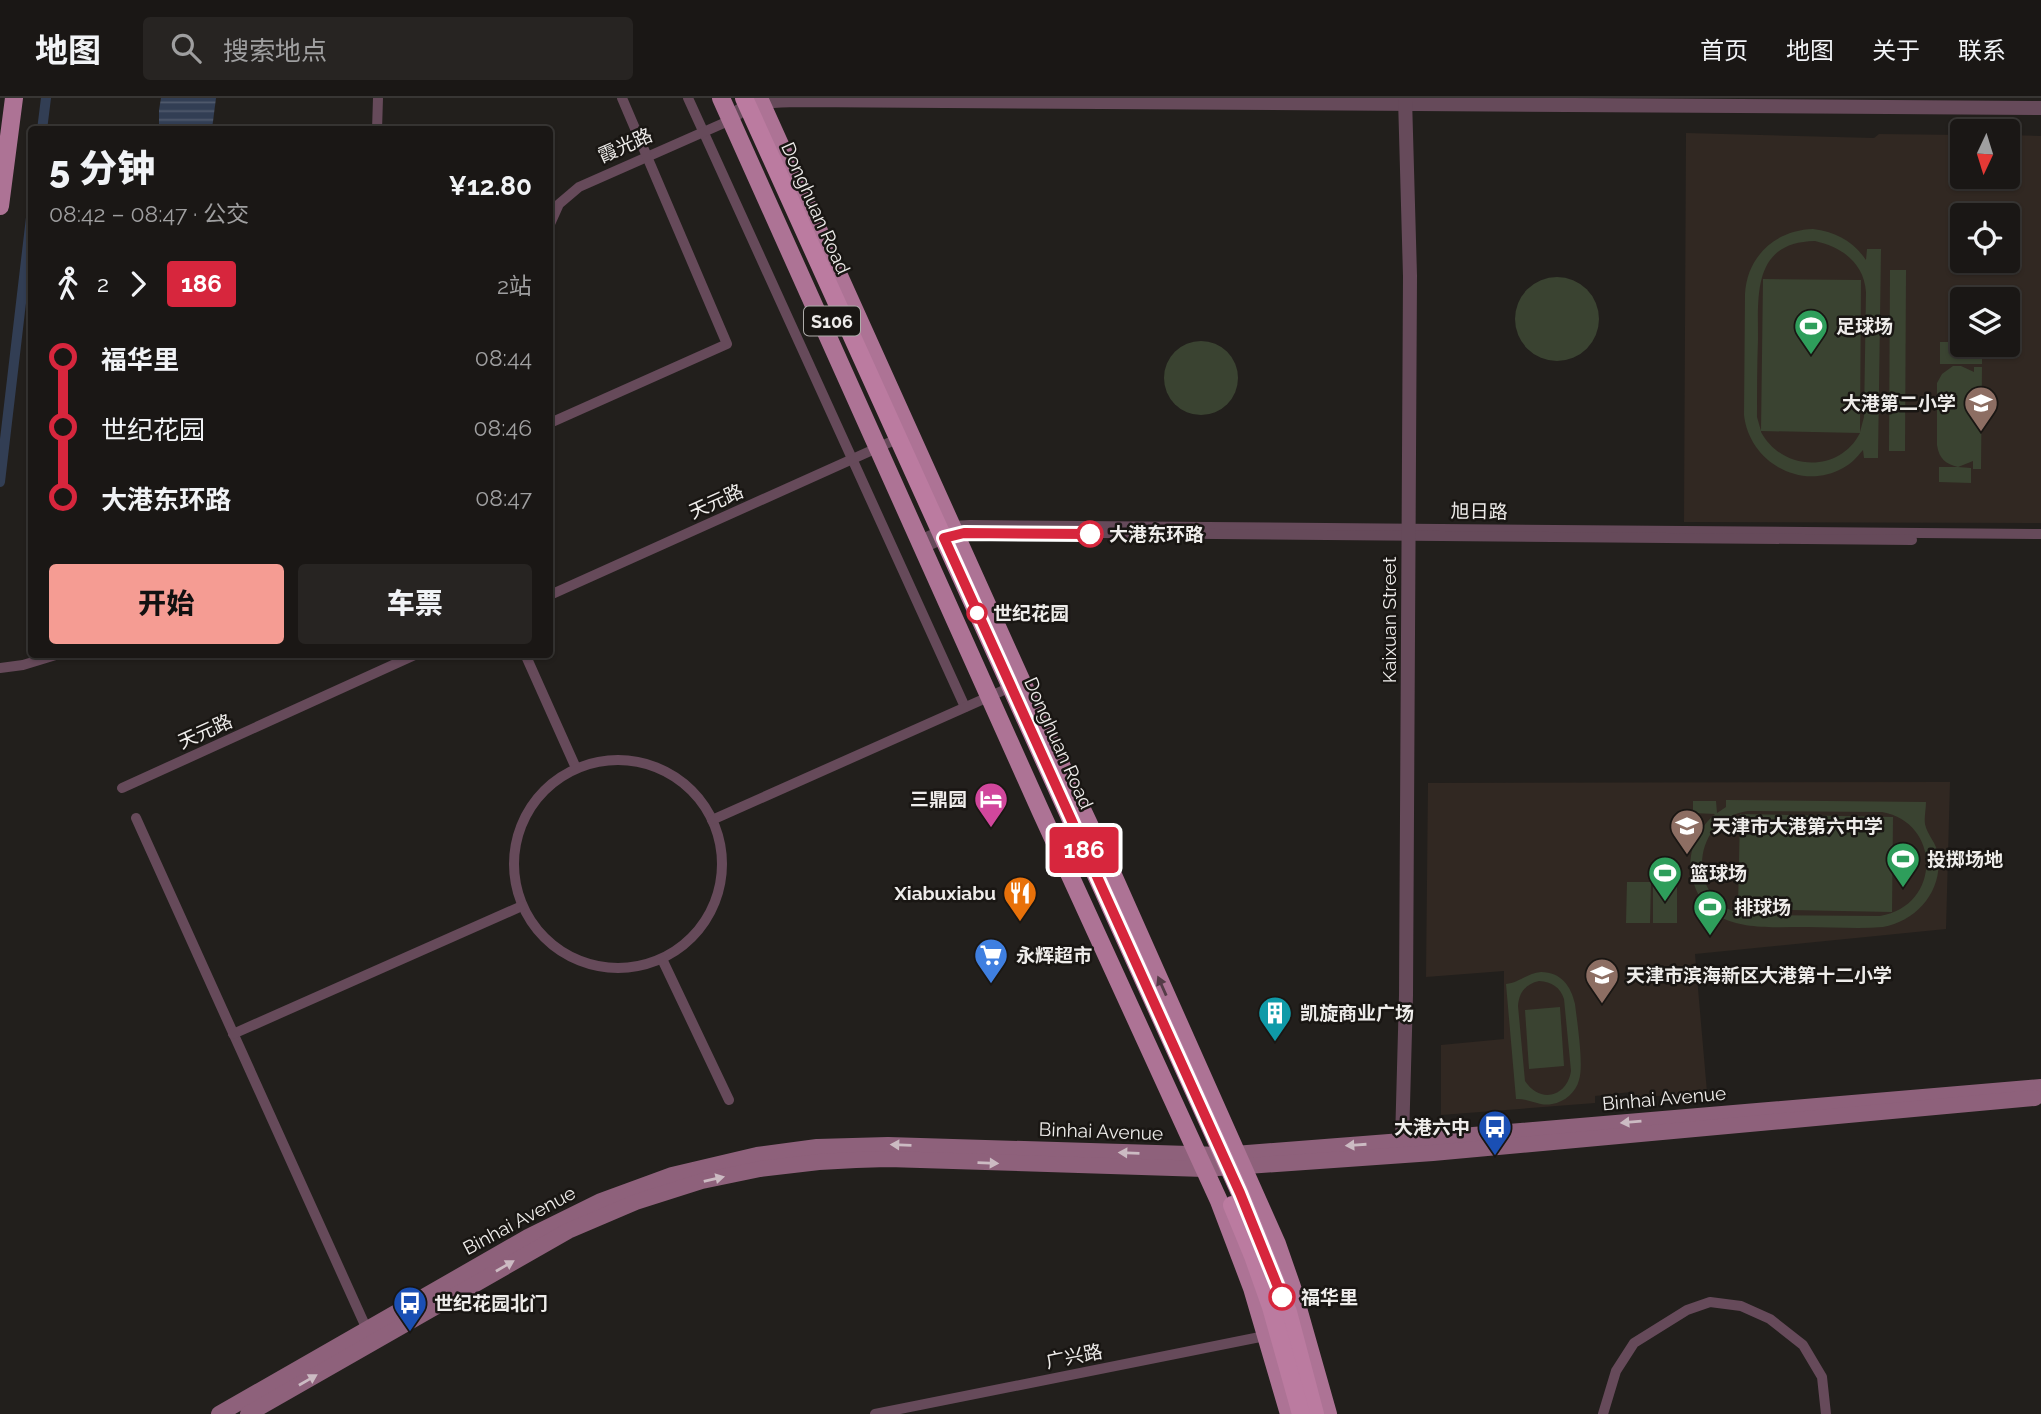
<!DOCTYPE html>
<html lang="zh">
<head>
<meta charset="utf-8">
<style>
	body { margin:0; font-family:Raleway,"Noto Sans SC",sans-serif; background:#272422; color:#f1f3f6; height:100vh; display:flex; flex-direction:column; font-size:26px; white-space:nowrap }
	* { box-sizing:border-box; margin:0 }
	p { font-size:23px; color:#9f9fa0 }
	.icon { flex:none; width:38px; height:38px; fill:none; stroke:currentColor; stroke-width:2; stroke-linecap:round; stroke-linejoin:round }
	.map { position:relative; flex:1; overflow:hidden }
	.side { position:absolute; left:28px; top:28px; width:525px; height:532px; display:flex; flex-direction:column; background:#1a1715; border-radius:7px; box-shadow:0 2px 5px #0004,0 0 0 2px #383634 }
	.side>* { flex:none }
	.badge { padding:0 14px; border-radius:5px; font-size:24px; line-height:46px }
	.needle { width:46px; rotate:184deg }
	.controls { position:absolute; left:1950px; top:21px; display:grid; gap:14px }
	.controls a { display:grid; place-items:center; width:70px; height:70px; border-radius:7px; background:#1a1715; box-shadow:0 2px 5px #0004,0 0 0 2px #383634; font-size:35px }
	.map>.badge { position:absolute; translate:-50% -50%; box-shadow:0 0 0 4px #fff }
	.legs { display:flex; align-items:center; gap:10px; height:77px; padding:0 21px; font-size:23px }
	.legs p { margin-inline-start:auto }
	.head { display:flex; align-items:center; justify-content:space-between; height:119px; padding:0 21px }
	h1 { font-size:38px; font-weight:800; line-height:52px }
	.cta { display:flex; gap:14px; margin-top:auto; padding:14px 21px }
	.cta a { flex:1; height:80px; border-radius:7px; background:#f59c93; color:#111; font-size:28px; font-weight:800; line-height:80px; text-align:center }
	.cta a+a { background:#272422; color:#f1f3f6 }
	ul { padding:0 21px; list-style:none }
	li { display:flex; align-items:center; gap:24px; height:70px; font-size:26px }
	li i { display:grid; place-items:center; width:10px; height:100%; margin:0 9px; background:currentColor }
	li i::after { content:''; width:18px; height:18px; margin:-9px; border:5px solid; border-radius:50%; background:#1a1715 }
	li p { margin-inline-start:auto }
	li:first-child i { background:linear-gradient(#0000 50%,currentColor 0) }
	li:last-child i { background:linear-gradient(currentColor 50%,#0000 0) }
	header { display:flex; align-items:center; gap:42px; box-sizing:border-box; height:98px; padding:0 35px; background:#1a1715; border-bottom:2px solid #383634 }
	header strong { font-size:33px }
	nav { display:flex; gap:38px; margin-inline-start:auto; font-size:24px }
	.search { width:490px; height:63px; background:#272422; display:flex; align-items:center; gap:18px; box-sizing:border-box; padding:0 24px; border-radius:7px; color:#9f9fa0; font-size:26px }
	.map>svg:first-child { display:block }
	.built { fill:#312822; fill-rule:evenodd }
	.green { fill:#3a4331; fill-rule:evenodd }
	.water { fill:url(#water-rules) }
	.lines { fill:none; stroke-linecap:round; stroke-linejoin:round }
	.canal { stroke:#323e54; stroke-width:10 }
	.minor { stroke:#664a5a; stroke-width:10 }
	.tertiary { stroke:#664a5a; stroke-width:14 }
	.secondary { stroke:#8e617b; stroke-width:16 }
	.primary { stroke:#ad7395; stroke-width:18 }
	.trunk { stroke:#bb7ba0; stroke-width:18 }
	.oneway { fill:#543b47 }
	.oneway2 { fill:#ccbbc3 }
	.line-1-casing { stroke:#fff; stroke-width:16 }
	.line-1 { stroke:#d7263d; stroke-width:10 }
	.stop-1-dot { fill:#fff; stroke:#d7263d; stroke-width:3.5 }
	.labels { text-anchor:middle; dominant-baseline:central; stroke-width:5; stroke-linejoin:round; paint-order:stroke }
	.shield { fill:#191613; stroke:#aeacaa; stroke-width:2 }
	.shield-label { font-size:18px; font-weight:bold; fill:#eeecea }
	.street-label { font-size:19px; fill:#eeecea; stroke:#191613 }
	.poi-label { font-size:19px; font-weight:bold; fill:#eeecea; stroke:#191613; text-anchor:start }
	.stop-label { font-size:19px; font-weight:bold; fill:#eeecea; stroke:#191613; text-anchor:start }
</style>
</head>
<body>
<header>
<strong>地图</strong>
<div class="search"><svg class="icon" aria-label="search" viewBox="0 0 24 24"><circle cx="10" cy="10" r="6"/><path d="M15 15l6 6"/></svg>搜索地点</div>
<nav><a>首页</a><a>地图</a><a>关于</a><a>联系</a></nav>
</header>
<div class="map">
<svg width="2041" height="1316" viewBox="0 0 2041 1316">
	<defs>
		<pattern id="water-rules" width="6" height="5" patternUnits="userSpaceOnUse" patternTransform="scale(1.75)"><rect width="6" height="5" fill="#323e54"/><path d="M0 2.5h6" fill="none" stroke="#505a6d"/></pattern>
	</defs>
	<rect width="100%" height="100%" fill="#221f1c"/>
	<g class="built">
		<path d="M1686 35 1874 40 1879 36 1962 37V79H2007V37L2041 38V425L1684 424ZM1962 117H2007V163H1962ZM1962 201H2007V247H1962Z"/>
		<path d="M1950 684 1946 831 1695 856 1707 994 1632 1000 1631 994 1595 998V1005L1441 1017V947L1504 941V873L1426 879 1428 685Z"/>
	</g>
	<g class="green">
		<path d="M1813 131C1836 134 1853 143 1866 162L1867 151H1881L1878 360H1864L1863 352C1857 359 1851 366 1843 370 1800 394 1749 363 1744 317L1745 196C1747 158 1776 132 1813 131ZM1815 143C1842 149 1864 165 1866 194L1864 319 1860 334 1861 182 1763 181 1761 333 1757 319C1757 293 1757 267 1758 241 1758 196 1753 144 1815 143ZM1761 334V333L1860 335C1839 376 1782 373 1761 334Z"/>
		<path d="M1890 172H1906L1905 353H1889Z"/>
		<circle cx="1557" cy="221" r="42"/>
		<circle cx="1201" cy="280" r="37"/>
		<path d="M1940 244H1962V247H1982V266H1940Z"/>
		<path d="M1953 268H1961L1974 274V269H1982L1981 371H1973V363L1958 369 1971 370V385L1939 384V369H1958C1946 366 1939 361 1937 347V285L1942 276Z"/>
		<path d="M1726 702 1926 704C1926 711 1924 720 1925 726 1927 737 1937 745 1938 757 1943 793 1917 823 1883 829 1858 831 1832 829 1807 829 1759 829 1701 836 1691 773 1688 751 1699 730 1715 716L1693 715V703H1716L1717 715 1726 709ZM1748 713 1882 714C1942 725 1941 808 1880 818L1750 817C1686 811 1687 721 1748 713Z"/>
		<path d="M1740 716 1893 719 1892 814 1738 811Z"/>
		<path d="M1627 784H1651L1650 825H1626Z"/>
		<rect x="1653" y="784" width="24" height="41"/>
		<path d="M1541 874C1561 874 1571 888 1575 906 1577 923 1584 968 1579 982 1576 994 1565 1004 1552 1006 1539 1009 1529 1000 1516 1001L1506 886C1519 885 1527 875 1541 874ZM1539 883C1552 884 1560 889 1564 901L1571 973C1567 999 1540 1006 1525 983L1518 908C1519 894 1526 886 1539 883Z"/>
		<path d="M1560 909 1564 968 1529 971 1525 912Z"/>
	</g>
	<path class="water" d="M161 0H216L212 31H159V12Z"/>
	<g class="lines">
		<g class="canal">
			<path d="M42 32 46 0"/>
			<path d="M0 384 32 111"/>
		</g>
		<g class="minor">
			<path d="M688 0 965 609"/>
			<path d="M377 32 378 0"/>
			<path d="M550 126 559 106 579 89 733 21"/>
			<path d="M550 325 727 246 622 0"/>
			<path d="M919 442 952 428 970 427 2041 436"/>
			<path d="M923 450 955 436 973 434 1912 442"/>
			<path d="M550 497 897 341"/>
			<path d="M525 556 576 670"/>
			<path d="M0 570 23 567 59 556"/>
			<circle cx="618" cy="766" r="104"/>
			<path d="M122 690 417 556"/>
			<path d="M136 720 369 1236"/>
			<path d="M712 722 1013 588"/>
			<path d="M662 861 729 1002"/>
			<path d="M233 936 522 808"/>
			<path d="M875 1316 1270 1237"/>
			<path d="M1603 1316 1616 1273 1634 1245 1687 1212 1710 1204 1741 1208 1770 1221 1803 1247 1822 1279 1826 1316"/>
		</g>
		<g class="tertiary">
			<path d="M731 22C745 0 777 3 800 2L2041 10"/>
			<path d="M1402 1043 1406 897 1410 178 1405 0"/>
		</g>
		<g class="secondary">
			<path d="M219 1316 528 1139 601 1103 672 1077 757 1057 817 1049 888 1047 1222 1057 1402 1043 2041 989"/>
			<path d="M248 1316 568 1133 636 1104 702 1083 760 1071 819 1064 856 1062 888 1061 1204 1071 1433 1055 2035 1000"/>
		</g>
		<g class="primary">
			<path d="M721 0 1041 714 1219 1103 1252 1190 1289 1316"/>
			<path d="M759 0 1022 584 1113 777 1277 1146 1292 1189 1328 1316"/>
			<path d="M0 108 14 0"/>
		</g>
		<g class="trunk">
			<path d="M744 0 1240 1095 1288 1214 1315 1316"/>
			<path d="M1232 1107 1253 1158 1271 1209 1301 1316"/>
		</g>
	</g>
	<defs><path id="oneway-solid" d="M-6-.8H1V-3.2L6.5 0L1 3.2V.8H-6Z" transform="scale(1.75)"/></defs>
	<use class="oneway" href="#oneway-solid" transform="translate(1162 888) rotate(-114)"/>
	<g class="oneway2">
		<use href="#oneway-solid" transform="translate(1631 1024) rotate(175)"/>
		<use href="#oneway-solid" transform="translate(901 1047) rotate(-178)"/>
		<use href="#oneway-solid" transform="translate(1356 1047) rotate(176)"/>
		<use href="#oneway-solid" transform="translate(1129 1055) rotate(-178)"/>
		<use href="#oneway-solid" transform="translate(988 1065) rotate(2)"/>
		<use href="#oneway-solid" transform="translate(714 1081) rotate(-13)"/>
		<use href="#oneway-solid" transform="translate(505 1168) rotate(-30)"/>
		<use href="#oneway-solid" transform="translate(308 1282) rotate(-30)"/>
	</g>
	<g class="lines">
		<g class="line-1-casing">
			<path id="line-1" d="M1090 436 964 435 944 440 1240 1095 1282 1199"/>
		</g>
		<use href="#line-1" class="line-1"/>
	</g>
	<defs>
		<g id="stadium-pin" transform="scale(1.75)"><path d="M0 17L-7.5 6A9.5 9.5 0 1 1 7.5 6Z" fill="#2e9e5b" stroke="#191613"/><path d="M0-5a6.5 5 0 1 0 0 10a6.5 5 0 1 0 0-10ZM-3.5-1.8h7v3.6h-7Z" fill="#fff"/></g>
		<g id="school-pin" transform="scale(1.75)"><path d="M0 17L-7.5 6A9.5 9.5 0 1 1 7.5 6Z" fill="#8d6e63" stroke="#191613"/><path d="M0-5L7-2L0 1L-7-2ZM-4 1L0 2.5L4 1V4Q0 6-4 4Z" fill="#fff"/></g>
		<g id="hotel-pin" transform="scale(1.75)"><path d="M0 17L-7.5 6A9.5 9.5 0 1 1 7.5 6Z" fill="#d1479c" stroke="#191613"/><path d="M-6-4.5h1.5V1H6V5H4.5V3h-9V5H-6ZM-4 0a1.8 1.8 0 1 1 3.6 0ZM.5 0V-2.5h3Q6-2.5 6 0Z" fill="#fff"/></g>
		<g id="restaurant-pin" transform="scale(1.75)"><path d="M0 17L-7.5 6A9.5 9.5 0 1 1 7.5 6Z" fill="#e8710a" stroke="#191613"/><path d="M-5-6h1v4h1v-4h1v4h1v-4h1v5L-1.5 .5V6h-2V.5L-5-1ZM5-6V6H3V1.5H1.5Q1.5-4 5-6Z" fill="#fff"/></g>
		<g id="supermarket-pin" transform="scale(1.75)"><path d="M0 17L-7.5 6A9.5 9.5 0 1 1 7.5 6Z" fill="#3f7fe0" stroke="#191613"/><path d="M-6-5.5h2.5l.6 2H6L4.5 2H-2.5L-4.4-4H-6ZM-1.5 3.2a1.3 1.3 0 1 0 .1 0ZM3 3.2a1.3 1.3 0 1 0 .1 0Z" fill="#fff"/></g>
		<g id="building-pin" transform="scale(1.75)"><path d="M0 17L-7.5 6A9.5 9.5 0 1 1 7.5 6Z" fill="#0f9aa8" stroke="#191613"/><path d="M-4-6H4V6H1V3H-1V6H-4ZM-2.5-4.3h1.7v1.8h-1.7ZM.8-4.3h1.7v1.8H.8ZM-2.5-1h1.7V.8h-1.7ZM.8-1h1.7V.8H.8Z" fill="#fff"/></g>
		<g id="bus-pin" transform="scale(1.75)"><path d="M0 17L-7.5 6A9.5 9.5 0 1 1 7.5 6Z" fill="#1a4fb4" stroke="#191613"/><path d="M-5-6H5V4H4V6H2V4H-2V6H-4V4H-5ZM-3.5-4V0h7V-4ZM-3.5 1.2v1.5H-2V1.2ZM2 1.2v1.5H3.5V1.2Z" fill="#fff"/></g>
	</defs>
	<g fill-rule="evenodd">
		<use href="#stadium-pin" x="1811" y="228"/>
		<use href="#school-pin" x="1981" y="305"/>
		<use href="#hotel-pin" x="991" y="701"/>
		<use href="#school-pin" x="1687" y="728"/>
		<use href="#stadium-pin" x="1903" y="761"/>
		<use href="#stadium-pin" x="1665" y="775"/>
		<use href="#restaurant-pin" x="1020" y="795"/>
		<use href="#stadium-pin" x="1710" y="809"/>
		<use href="#supermarket-pin" x="991" y="857"/>
		<use href="#school-pin" x="1602" y="877"/>
		<use href="#building-pin" x="1275" y="915"/>
		<use href="#bus-pin" x="1495" y="1029"/>
		<use href="#bus-pin" x="410" y="1205"/>
	</g>
	<g class="stop-1-dot">
		<circle cx="1090" cy="436" r="12"/>
		<circle cx="977" cy="515" r="9"/>
		<circle cx="1282" cy="1199" r="12"/>
	</g>
	<g class="labels">
		<rect class="shield" x="804" y="208.5" width="56" height="29" rx="5"/>
		<g class="shield-label">
			<text x="832" y="223">S106</text>
		</g>
		<g class="street-label">
			<text transform="translate(625 47) rotate(-24)">霞光路</text>
			<text transform="translate(816 110) rotate(66)">Donghuan Road</text>
			<text transform="translate(716 403) rotate(-24)">天元路</text>
			<text transform="translate(1479 413) rotate(1)">旭日路</text>
			<text transform="translate(1389 522) rotate(-90)">Kaixuan Street</text>
			<text transform="translate(205 633) rotate(-24)">天元路</text>
			<text transform="translate(1059 645) rotate(66)">Donghuan Road</text>
			<text transform="translate(1664 1000) rotate(-5)">Binhai Avenue</text>
			<text transform="translate(1101 1033) rotate(2)">Binhai Avenue</text>
			<text transform="translate(519 1122) rotate(-28)">Binhai Avenue</text>
			<text transform="translate(1074 1258) rotate(-11)">广兴路</text>
		</g>
		<g class="poi-label">
			<text x="1836" y="228">足球场</text>
			<text x="1956" y="305" text-anchor="end">大港第二小学</text>
			<text x="967" y="701" text-anchor="end">三鼎园</text>
			<text x="1712" y="728">天津市大港第六中学</text>
			<text x="1927" y="761">投掷场地</text>
			<text x="1690" y="775">篮球场</text>
			<text x="996" y="795" text-anchor="end">Xiabuxiabu</text>
			<text x="1734" y="809">排球场</text>
			<text x="1016" y="857">永辉超市</text>
			<text x="1626" y="877">天津市滨海新区大港第十二小学</text>
			<text x="1300" y="915">凯旋商业广场</text>
			<text x="1470" y="1029" text-anchor="end">大港六中</text>
			<text x="434" y="1205">世纪花园北门</text>
		</g>
		<g class="stop-label">
			<text x="1109" y="436">大港东环路</text>
			<text x="993" y="515">世纪花园</text>
			<text x="1301" y="1199">福华里</text>
		</g>
	</g>
</svg>
<div class="controls">
<a><svg class="needle" viewBox="-14 -14 28 28"><path d="M0-13l5 13h-10z" fill="#e53935"/><path d="M0 13l5-13h-10z" fill="#9f9fa0"/></svg></a>
<a><svg class="icon" aria-label="locate" viewBox="0 0 24 24"><circle cx="12" cy="12" r="6"/><path d="M12 2v4M12 18v4M2 12h4M18 12h4"/></svg></a>
<a><svg class="icon" aria-label="layers" viewBox="0 0 24 24"><path d="M12 4l9 5-9 5-9-5zM3 14l9 5 9-5"/></svg></a>
</div>
<b class="badge" style="left:1084px;top:752px;background:#d7263d;color:#fff">186</b>
<section class="side">
<div class="head"><div><h1>5 分钟</h1><p>08:42 – 08:47 · 公交</p></div><b>¥12.80</b></div>
<div class="legs"><svg class="icon" aria-label="walk" viewBox="0 0 24 24"><circle cx="13" cy="4" r="2"/><path d="M13 8l-2 6 4 7M11 14l-3 7M7 12l3-4h3l4 4"/></svg>2<svg class="icon" aria-label="forward" viewBox="0 0 24 24"><path d="M9 5l7 7-7 7"/></svg><b class="badge" style="background:#d7263d;color:#fff">186</b><p>2站</p></div>
<ul>
<li><i style="color:#d7263d"></i><b>福华里</b><p>08:44</p></li>
<li><i style="color:#d7263d"></i><span>世纪花园</span><p>08:46</p></li>
<li><i style="color:#d7263d"></i><b>大港东环路</b><p>08:47</p></li>
</ul>
<div class="cta"><a>开始</a><a>车票</a></div>
</section>
</div>
</body>
</html>
